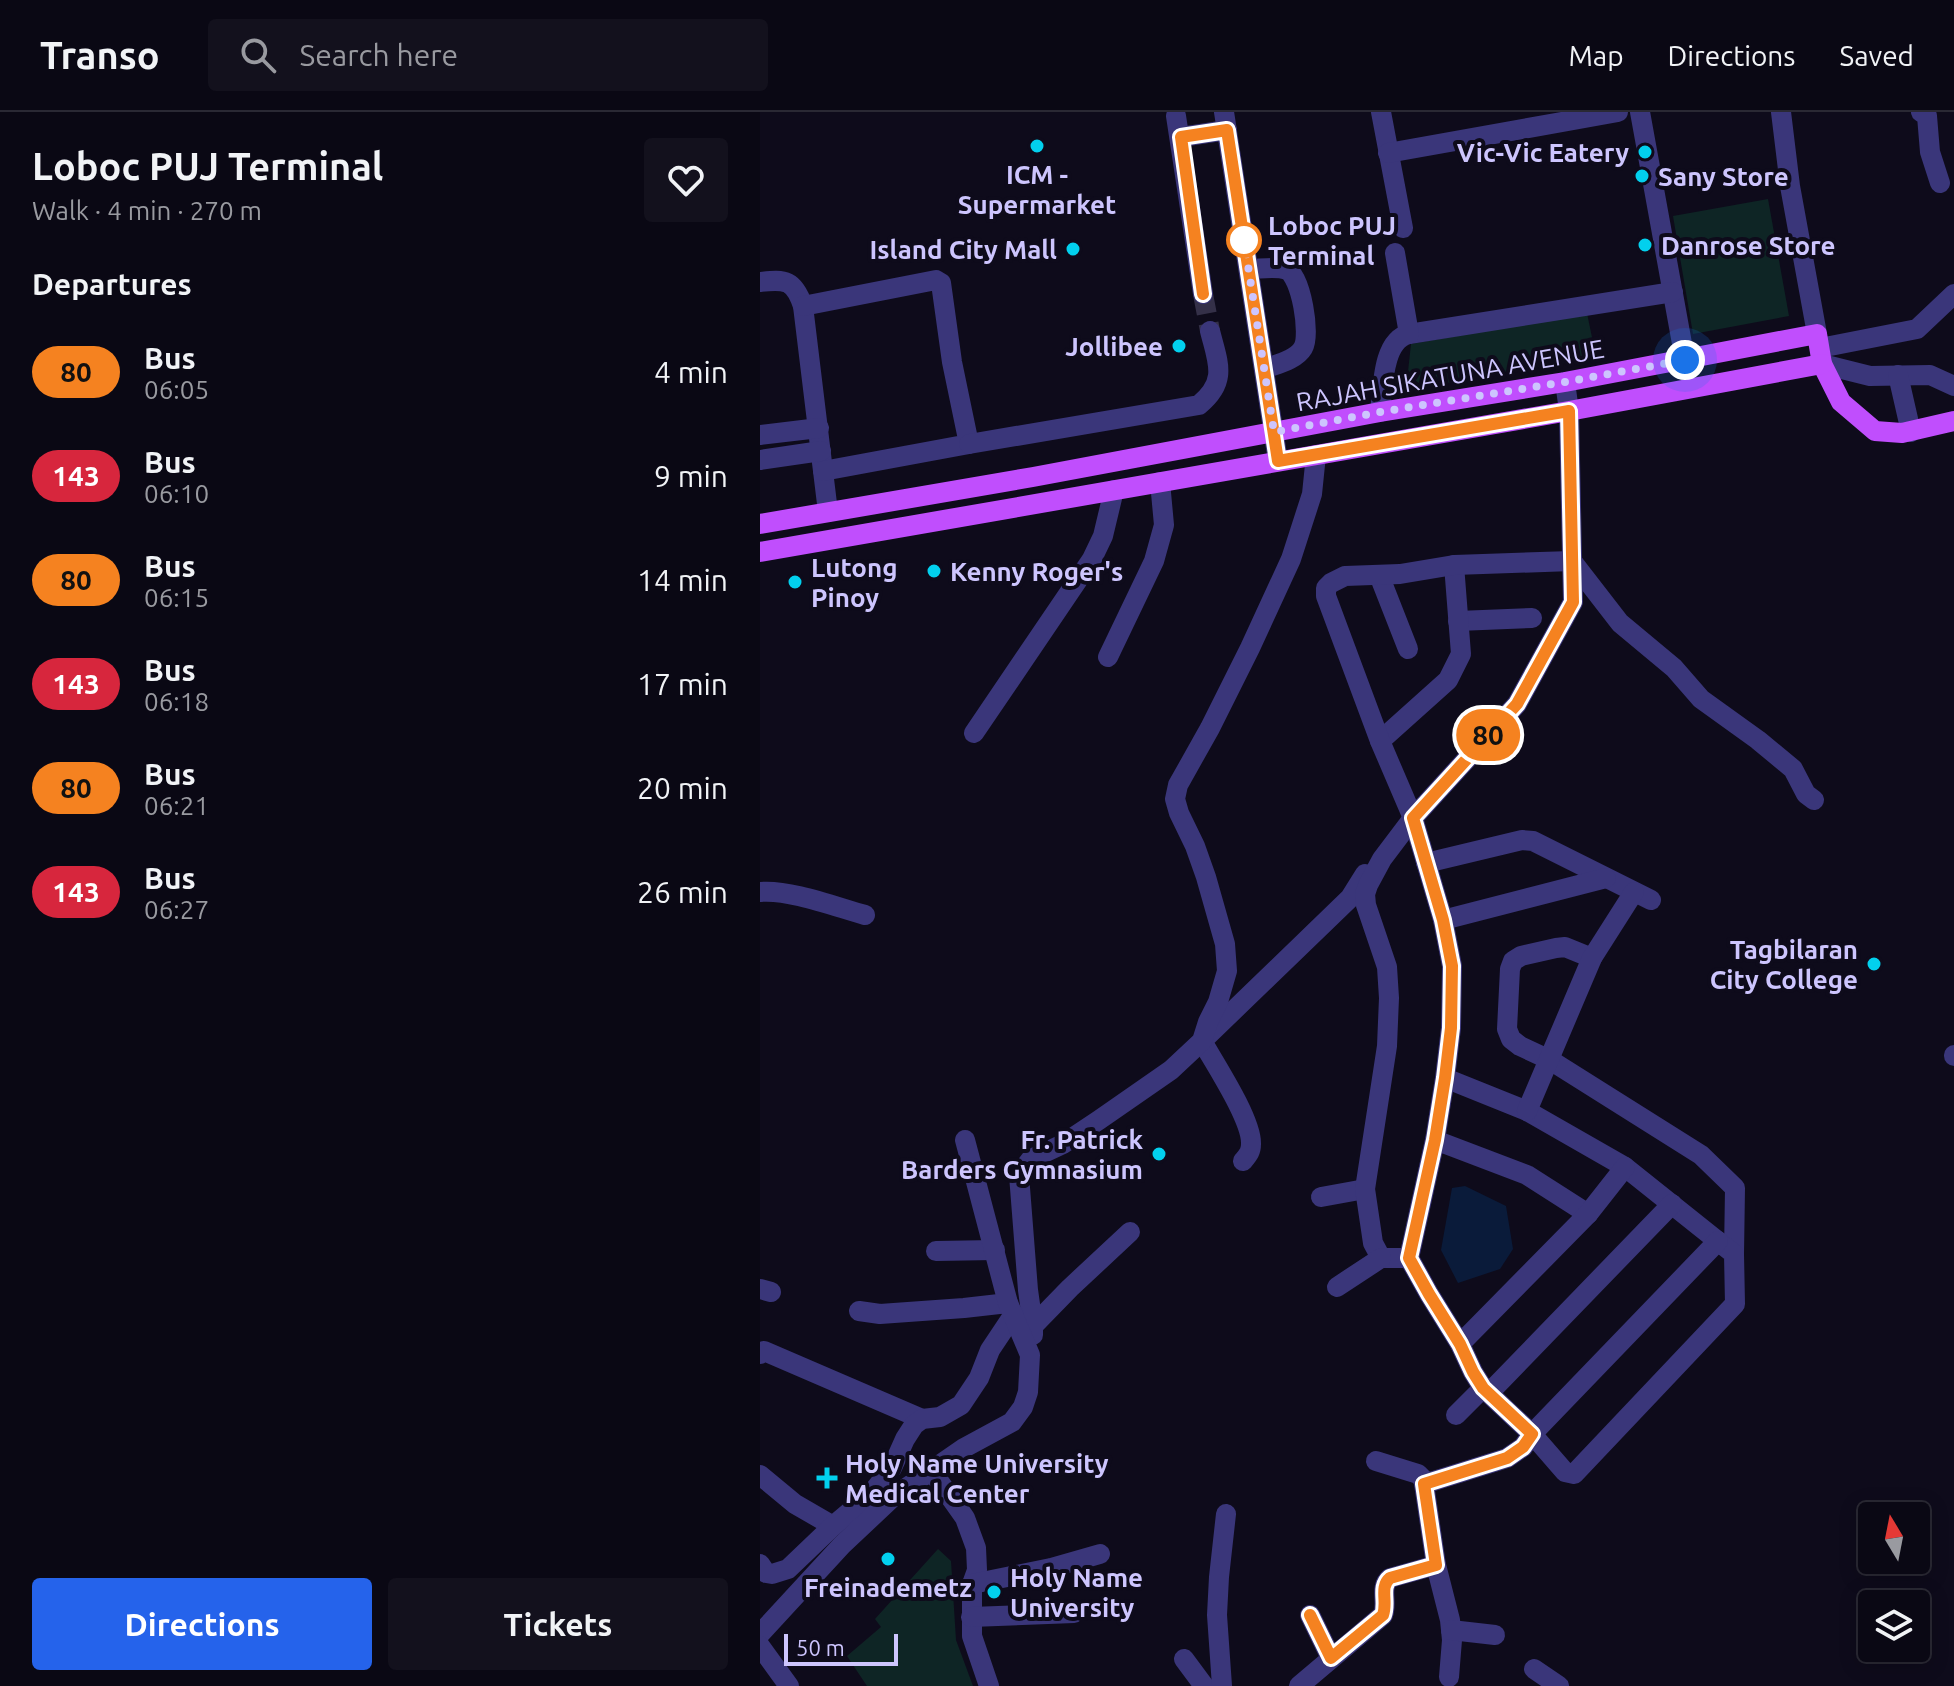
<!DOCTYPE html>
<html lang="en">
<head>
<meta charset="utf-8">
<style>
	body { margin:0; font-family:Ubuntu,sans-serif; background:#13111d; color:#f1f3f6; height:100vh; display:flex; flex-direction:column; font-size:30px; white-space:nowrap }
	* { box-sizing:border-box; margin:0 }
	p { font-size:26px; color:#999aa0 }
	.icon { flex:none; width:44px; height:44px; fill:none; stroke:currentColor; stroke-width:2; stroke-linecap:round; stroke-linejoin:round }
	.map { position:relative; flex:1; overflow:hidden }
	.sheet { display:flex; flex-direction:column; background:#0a0814; width:760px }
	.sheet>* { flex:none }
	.badge { padding:0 16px; border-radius:26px; font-size:28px; line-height:52px }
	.needle { width:52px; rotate:350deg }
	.tools { position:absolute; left:1098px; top:1390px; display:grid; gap:16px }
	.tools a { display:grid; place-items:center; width:72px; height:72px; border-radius:8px; background:#0a0814; box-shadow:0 4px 20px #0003,0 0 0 2px #2a2934; font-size:40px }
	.scale { position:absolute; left:24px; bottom:20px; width:114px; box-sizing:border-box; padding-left:8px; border:4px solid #cdc5fe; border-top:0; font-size:22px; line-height:28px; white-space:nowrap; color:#cdc5fe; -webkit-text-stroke:6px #0e0b1b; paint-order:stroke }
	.you { position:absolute; width:40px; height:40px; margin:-20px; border:6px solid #fff; border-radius:50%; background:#1a73e8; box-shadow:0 0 0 12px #1a73e833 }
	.map>.badge { position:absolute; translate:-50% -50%; box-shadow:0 0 0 4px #fff }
	h2 { padding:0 32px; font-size:30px; line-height:72px }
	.round { display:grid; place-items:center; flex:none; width:84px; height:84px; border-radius:8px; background:#13111d }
	.overview { display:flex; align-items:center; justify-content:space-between; height:136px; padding:0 32px }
	h1 { font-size:38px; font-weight:700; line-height:60px }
	.action { display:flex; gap:16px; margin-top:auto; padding:16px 32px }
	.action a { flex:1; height:92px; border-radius:8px; background:#2563eb; color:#fff; font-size:32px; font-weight:700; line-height:92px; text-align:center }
	.action a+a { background:#13111d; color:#f1f3f6 }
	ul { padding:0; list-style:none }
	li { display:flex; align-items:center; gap:24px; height:104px; padding:0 32px }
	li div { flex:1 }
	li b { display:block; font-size:30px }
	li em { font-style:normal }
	li .badge { min-width:88px; font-weight:700; text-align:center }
	header { display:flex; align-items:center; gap:48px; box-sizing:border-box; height:112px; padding:0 40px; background:#0a0814; border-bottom:2px solid #2a2934 }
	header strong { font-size:38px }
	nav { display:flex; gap:44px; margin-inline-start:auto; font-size:28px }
	.search { width:560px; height:72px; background:#13111d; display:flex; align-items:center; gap:20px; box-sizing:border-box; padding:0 28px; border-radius:8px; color:#999aa0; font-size:30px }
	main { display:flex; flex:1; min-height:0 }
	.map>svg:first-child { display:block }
	.green { fill:#0e2525 }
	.water { fill:#0a1b3a }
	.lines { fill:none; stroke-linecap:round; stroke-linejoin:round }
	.minor-tunnel { stroke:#343048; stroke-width:20; stroke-dasharray:20 10; stroke-linecap:butt }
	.minor { stroke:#3a367a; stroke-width:20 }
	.major { stroke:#c04efd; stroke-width:20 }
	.line-casing { stroke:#fff; stroke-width:18 }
	.line { stroke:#f58220; stroke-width:12 }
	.walk { stroke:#cdc5fe; stroke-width:8; stroke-dasharray:0 14.4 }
	.poi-dot { fill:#02d0ee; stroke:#0e0b1b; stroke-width:3 }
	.stop-dot { fill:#fff; stroke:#f58220; stroke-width:4 }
	.labels { text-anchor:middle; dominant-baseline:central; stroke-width:8; stroke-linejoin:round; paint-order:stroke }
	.poi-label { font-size:26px; font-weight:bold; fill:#cdc5fe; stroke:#0e0b1b; text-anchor:start }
	.stop-label { font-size:26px; font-weight:bold; fill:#cdc5fe; stroke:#0e0b1b; text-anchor:start }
	.street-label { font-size:26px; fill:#cdc5fe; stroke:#0e0b1b }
</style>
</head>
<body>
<header>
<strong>Transo</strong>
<div class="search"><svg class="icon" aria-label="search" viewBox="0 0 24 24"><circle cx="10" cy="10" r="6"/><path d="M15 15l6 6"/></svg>Search here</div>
<nav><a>Map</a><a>Directions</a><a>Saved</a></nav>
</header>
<main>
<section class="sheet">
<div class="overview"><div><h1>Loboc PUJ Terminal</h1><p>Walk · 4 min · 270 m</p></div><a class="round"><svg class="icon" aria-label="heart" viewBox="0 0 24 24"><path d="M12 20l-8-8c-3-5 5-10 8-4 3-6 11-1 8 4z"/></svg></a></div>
<h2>Departures</h2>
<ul>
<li><span class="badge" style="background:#f58220;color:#111">80</span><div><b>Bus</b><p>06:05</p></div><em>4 min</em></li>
<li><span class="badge" style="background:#d7263d;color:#fff">143</span><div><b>Bus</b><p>06:10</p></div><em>9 min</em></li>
<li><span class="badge" style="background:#f58220;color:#111">80</span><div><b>Bus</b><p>06:15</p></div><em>14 min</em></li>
<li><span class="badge" style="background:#d7263d;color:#fff">143</span><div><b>Bus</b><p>06:18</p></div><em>17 min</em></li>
<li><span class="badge" style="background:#f58220;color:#111">80</span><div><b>Bus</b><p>06:21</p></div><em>20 min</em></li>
<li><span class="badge" style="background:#d7263d;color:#fff">143</span><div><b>Bus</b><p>06:27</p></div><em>26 min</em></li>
</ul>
<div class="action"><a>Directions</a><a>Tickets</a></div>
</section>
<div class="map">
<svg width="1194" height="1574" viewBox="0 0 1194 1574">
	<rect width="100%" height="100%" fill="#0e0b1b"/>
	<g class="green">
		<path d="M1008 87 1029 204 933 222 913 104Z"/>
		<path d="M827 201 836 245 646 278 651 232Z"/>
		<path d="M178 1437 191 1449 196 1528 213 1574H107L87 1544 121 1515 115 1507Z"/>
	</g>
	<path class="water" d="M705 1074 746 1094 753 1137 740 1157 698 1171 681 1138 692 1076Z"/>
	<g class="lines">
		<path class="minor-tunnel" d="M443 182 450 219"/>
		<g class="minor">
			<path d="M464 0 518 349"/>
			<path d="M621 0 643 116"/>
			<path d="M880 0 925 248"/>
			<path d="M1021 0 1030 74 1057 222"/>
			<path d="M1161 0 1167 4 1170 40 1180 71"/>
			<path d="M416 4 443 182"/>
			<path d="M421 25 467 18"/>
			<path d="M628 41 858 0"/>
			<path d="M489 157C500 157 517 154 527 158 541 164 551 223 543 236 536 248 517 252 504 257"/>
			<path d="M0 170C26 167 34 168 43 194L68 400"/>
			<path d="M43 194 176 168 181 171 192 250 209 332 63 359"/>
			<path d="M649 222 913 180"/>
			<path d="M1060 236 1157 217 1194 182"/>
			<path d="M1062 252 1110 264 1170 263 1194 274"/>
			<path d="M1138 263 1151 320"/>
			<path d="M620 300C623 277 622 228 649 222L635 141"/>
			<path d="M0 323 59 316"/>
			<path d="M209 332 439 293C468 269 458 251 450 219"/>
			<path d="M0 348 61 339"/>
			<path d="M619 463 648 537"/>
			<path d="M698 509 772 506"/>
			<path d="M348 545 394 449 404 413 400 370"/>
			<path d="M214 621 332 447 343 424 354 378"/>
			<path d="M620 629 688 568 701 542 694 453"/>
			<path d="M666 751 762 728 773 729 891 788"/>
			<path d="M0 780C29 777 76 795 105 803"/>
			<path d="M683 808 846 766"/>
			<path d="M832 846 805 835 796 836 761 844 753 849 750 857 747 917 751 927 760 934 790 948 941 1043 975 1076 974 1142"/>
			<path d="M1194 944V943"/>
			<path d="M685 966 675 1028 649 1146 669 1182 700 1232 713 1260 723 1276 772 1322 805 1360 814 1362 975 1192 974 1142 865 1055 767 999 685 966 691 916 692 854 683 808 653 706 620 629 566 484V476L571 471 585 464 640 462 694 453 812 449 860 511 914 556 941 587 998 628 1033 657 1046 682 1054 688"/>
			<path d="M767 999 832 846 874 780"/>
			<path d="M675 1028 767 1063 828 1102"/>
			<path d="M483 1049C488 1043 491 1040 491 1032 492 1008 455 952 442 929L590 786 605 762"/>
			<path d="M561 1085 605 1077"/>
			<path d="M176 1139 235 1138"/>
			<path d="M649 1146H621L613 1131 605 1077 627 934 629 886 627 855 606 793 605 782 608 773 622 747 653 706 757 592 813 490 809 299 805 270"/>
			<path d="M577 1175 621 1146"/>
			<path d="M0 1177 11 1180"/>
			<path d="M99 1199 120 1202 204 1196 248 1191"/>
			<path d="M273 1214 268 1178 259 1063 271 1047 303 1032 339 1008 411 958 442 929 448 910 458 890 467 859 465 832 446 765 435 734 419 701 415 687 418 673 450 616 490 536 531 447 552 382 556 343"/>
			<path d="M273 1223V1214L310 1176 370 1120"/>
			<path d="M700 1232 828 1102 865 1055"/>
			<path d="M0 1242 4 1239 162 1307"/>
			<path d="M729 1281 912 1092"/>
			<path d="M696 1303 723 1276"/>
			<path d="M616 1349 658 1362 663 1367 664 1372"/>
			<path d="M171 1358 205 1406 216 1436 217 1458 212 1472V1524L229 1574"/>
			<path d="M0 1363 35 1392 73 1414"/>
			<path d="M0 1452 6 1461 12 1462 28 1457 73 1414 111 1382 132 1356 145 1327 154 1313 162 1307 180 1305 201 1293 219 1266 230 1238 254 1202"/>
			<path d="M676 1453 690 1508 692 1528 689 1565"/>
			<path d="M212 1472 291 1456 340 1442"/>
			<path d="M550 1503 571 1546"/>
			<path d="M211 1505 314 1501"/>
			<path d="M691 1518 735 1523"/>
			<path d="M0 1522 82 1433 133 1385 204 1336 252 1310 263 1295 268 1280 270 1243 248 1191 205 1028"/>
			<path d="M0 1534 29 1574"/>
			<path d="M424 1547 444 1574"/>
			<path d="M774 1557 799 1574"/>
			<path d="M462 1574 457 1503 459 1465 466 1402"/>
			<path d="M539 1574 623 1503C628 1490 619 1475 630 1466L676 1453 664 1372 747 1346 763 1335 772 1322 958 1129"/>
		</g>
		<g class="major">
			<path d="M0 412 273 365 620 300 805 270 1057 222 1062 252 1081 290 1115 319 1142 321 1194 309"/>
			<path d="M0 440 809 299 1062 252"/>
		</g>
	</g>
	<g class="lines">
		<g class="line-casing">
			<path id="line" d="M443 182 421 25 467 18 518 349 809 299 813 490 757 592 653 706 683 808 692 854 691 916 685 966 675 1028 649 1146 669 1182 700 1232 713 1260 723 1276 772 1322 763 1335 747 1346 664 1372 676 1453 630 1466C619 1475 628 1490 623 1503L571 1546 550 1503"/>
		</g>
		<use href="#line" class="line"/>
		<path class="walk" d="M484 128 514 320 620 300 805 270 925 248"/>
	</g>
	<g class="poi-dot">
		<circle cx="277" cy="34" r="8"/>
		<circle cx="885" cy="40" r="8"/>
		<circle cx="882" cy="64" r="8"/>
		<circle cx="885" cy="133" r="8"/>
		<circle cx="313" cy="137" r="8"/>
		<circle cx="419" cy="234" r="8"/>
		<circle cx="174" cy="459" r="8"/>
		<circle cx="35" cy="470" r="8"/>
		<circle cx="1114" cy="852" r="8"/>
		<circle cx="399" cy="1042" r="8"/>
		<path d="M63 1354h8v8h8v8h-8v8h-8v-8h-8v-8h8z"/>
		<circle cx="128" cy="1447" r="8"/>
		<circle cx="234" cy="1480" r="8"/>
	</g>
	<circle class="stop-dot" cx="484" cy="128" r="16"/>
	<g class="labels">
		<g class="poi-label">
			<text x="869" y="40" text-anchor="end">Vic-Vic Eatery</text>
			<text x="277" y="62" text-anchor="middle">ICM -<tspan x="277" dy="30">Supermarket</tspan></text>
			<text x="898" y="64">Sany Store</text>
			<text x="901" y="133">Danrose Store</text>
			<text x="297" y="137" text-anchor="end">Island City Mall</text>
			<text x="403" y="234" text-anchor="end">Jollibee</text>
			<text x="51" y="455">Lutong<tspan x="51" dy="30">Pinoy</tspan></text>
			<text x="190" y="459">Kenny Roger's</text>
			<text x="1098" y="837" text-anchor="end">Tagbilaran<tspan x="1098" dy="30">City College</tspan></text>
			<text x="383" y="1027" text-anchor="end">Fr. Patrick<tspan x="383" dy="30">Barders Gymnasium</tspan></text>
			<text x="85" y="1351">Holy Name University<tspan x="85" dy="30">Medical Center</tspan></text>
			<text x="250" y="1465">Holy Name<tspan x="250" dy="30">University</tspan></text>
			<text x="128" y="1475" text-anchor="middle">Freinademetz</text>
		</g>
		<g class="stop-label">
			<text x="508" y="113">Loboc PUJ<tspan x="508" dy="30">Terminal</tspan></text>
		</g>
		<g class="street-label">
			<text transform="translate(690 263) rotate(-10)">RAJAH SIKATUNA AVENUE</text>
		</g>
	</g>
</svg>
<div class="tools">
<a><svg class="needle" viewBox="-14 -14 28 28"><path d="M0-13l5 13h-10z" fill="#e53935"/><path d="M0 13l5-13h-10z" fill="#999aa0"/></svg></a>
<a><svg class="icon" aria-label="layers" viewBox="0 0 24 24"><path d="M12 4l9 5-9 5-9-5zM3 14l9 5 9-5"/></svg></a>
</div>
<div class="scale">50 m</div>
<div class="you" style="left:925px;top:248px"></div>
<b class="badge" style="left:728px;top:623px;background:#f58220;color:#111">80</b>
</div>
</main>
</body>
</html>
